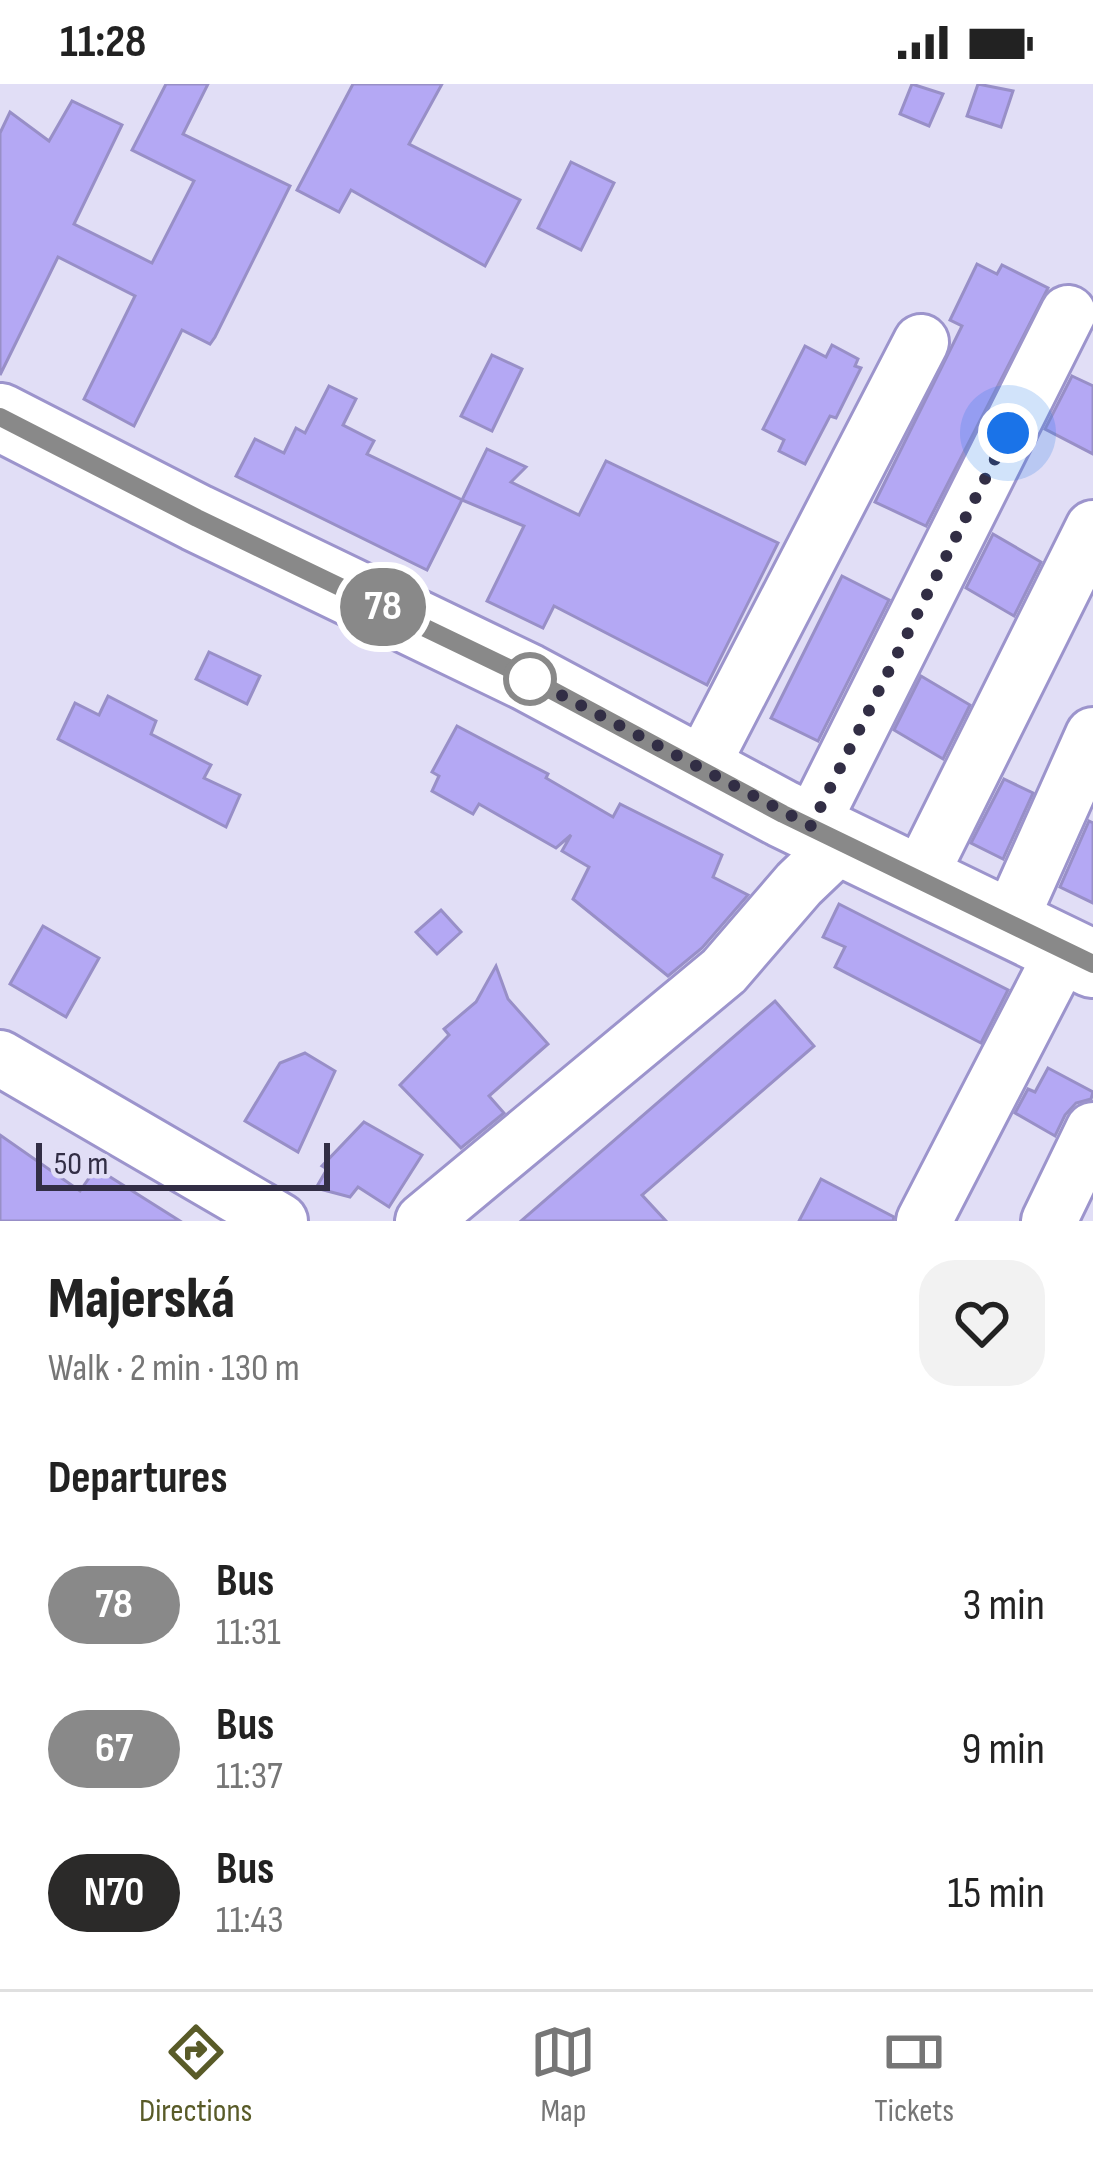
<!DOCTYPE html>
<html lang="en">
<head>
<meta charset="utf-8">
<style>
	body { margin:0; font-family:"Sofia Sans Condensed",sans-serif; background:#f2f2f2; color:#222; height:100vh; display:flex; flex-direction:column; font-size:45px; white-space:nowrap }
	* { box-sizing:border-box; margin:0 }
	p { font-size:39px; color:#767676 }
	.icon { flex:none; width:66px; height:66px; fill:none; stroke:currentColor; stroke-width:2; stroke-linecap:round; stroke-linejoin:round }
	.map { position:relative; height:1137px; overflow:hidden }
	.sheet { display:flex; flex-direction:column; background:#fff; flex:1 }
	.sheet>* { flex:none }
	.badge { padding:0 24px; border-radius:39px; font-size:42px; line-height:78px }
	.scale { position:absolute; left:36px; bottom:30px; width:294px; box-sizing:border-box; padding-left:12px; border:6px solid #322e45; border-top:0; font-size:33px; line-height:42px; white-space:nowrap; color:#322e45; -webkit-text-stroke:9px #e1def6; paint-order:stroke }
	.you { position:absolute; width:60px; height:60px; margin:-30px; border:9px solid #fff; border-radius:50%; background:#1a73e8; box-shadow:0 0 0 18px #1a73e833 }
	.map>.badge { position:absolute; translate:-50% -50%; box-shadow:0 0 0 6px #fff }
	h2 { padding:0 48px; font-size:45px; line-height:108px }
	.round { display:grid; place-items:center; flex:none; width:126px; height:126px; border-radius:36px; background:#f2f2f2 }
	.head { display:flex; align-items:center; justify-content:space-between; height:204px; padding:0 48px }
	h1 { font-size:57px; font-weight:800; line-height:90px }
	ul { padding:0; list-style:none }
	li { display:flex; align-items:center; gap:36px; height:144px; padding:0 48px }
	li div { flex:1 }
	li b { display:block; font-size:45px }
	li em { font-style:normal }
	li .badge { min-width:132px; font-weight:700; text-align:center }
	.status { display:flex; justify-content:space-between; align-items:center; height:84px; padding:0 60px; background:#fff; direction:ltr }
	.status svg { height:33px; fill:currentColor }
	.menu { display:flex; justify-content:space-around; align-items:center; height:168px; border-top:3px solid #e0e0e0; background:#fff; font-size:33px; color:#767676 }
	.menu a { display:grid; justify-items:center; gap:6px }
	.menu .current { color:#595b28 }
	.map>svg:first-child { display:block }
	.building { fill:#b4a8f4; stroke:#988fc7; stroke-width:3 }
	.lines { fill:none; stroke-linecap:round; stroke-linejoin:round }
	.minor-casing { stroke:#9c94cc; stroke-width:60 }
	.major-casing { stroke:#9c94cc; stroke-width:72 }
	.minor { stroke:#fff; stroke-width:54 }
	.major { stroke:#fff; stroke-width:66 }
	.line-casing { stroke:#fff; stroke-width:27 }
	.line { stroke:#898989; stroke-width:18 }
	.walk { stroke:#322e45; stroke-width:12; stroke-dasharray:0 21.6 }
	.stop-dot { fill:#fff; stroke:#898989; stroke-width:6 }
</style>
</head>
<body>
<div class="status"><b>11:28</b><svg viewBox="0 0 49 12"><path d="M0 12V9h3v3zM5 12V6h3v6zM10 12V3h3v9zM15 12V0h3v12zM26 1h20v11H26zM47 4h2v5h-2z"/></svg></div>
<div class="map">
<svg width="1093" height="1137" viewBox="0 0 1093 1137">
	<rect width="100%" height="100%" fill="#e1def6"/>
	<g class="building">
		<path d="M166 0H208L183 50 290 102 215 253 210 260 182 246 134 342 84 315 135 212 58 173 0 291V49L10 28 49 57 72 17 122 41 74 140 152 179 194 97 132 66Z"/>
		<path d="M353 0H442L409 60 520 116 485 182 351 106 339 128 297 106Z"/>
		<path d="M912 0 943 10 929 42 900 30Z"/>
		<path d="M978 0 1013 7 1001 43 967 32Z"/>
		<path d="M571 78 614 99 581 166 538 144Z"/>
		<path d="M977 180 997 190 1002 181 1048 204 926 442 875 418 962 242 950 236Z"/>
		<path d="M832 261 858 275 855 282 861 284 836 334 830 332 805 380 779 367 784 356 763 345 805 262 826 273Z"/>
		<path d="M492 271 522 285 492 347 461 332Z"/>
		<path d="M1072 292 1093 302V370L1045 345Z"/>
		<path d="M329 302 356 315 343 341 374 357 367 370 462 416 427 486 236 392 255 355 284 369 296 344 305 349Z"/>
		<path d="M487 365 526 383 511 398 579 431 606 377 778 459 707 601 554 522 543 544 487 517 524 442 462 416Z"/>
		<path d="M993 450 1041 478 1014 532 966 504Z"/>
		<path d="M842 492 889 516 818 657 771 634Z"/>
		<path d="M209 568 260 592 247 620 196 595Z"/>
		<path d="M921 592 970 621 943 675 894 646Z"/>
		<path d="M108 612 156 637 151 650 211 681 204 694 240 711 226 743 58 655 75 619 99 631Z"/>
		<path d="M457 642 548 690 546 694 613 733 620 720 722 771 713 793 748 811 702 864 668 892 573 815 589 783 562 767 571 751 556 764 479 720 473 730 432 707 439 692 432 688Z"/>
		<path d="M1004 695 1033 709 1003 775 971 759Z"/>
		<path d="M1089 737 1093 739V819L1060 803Z"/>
		<path d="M839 820 1008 906 981 959 835 883 845 863 823 853Z"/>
		<path d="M441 826 461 848 437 870 416 848Z"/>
		<path d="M43 842 99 874 66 933 10 900Z"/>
		<path d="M496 882 508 915 548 960 489 1012 504 1029 461 1064 400 1001 449 951 444 945 476 918Z"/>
		<path d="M775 917 814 962 642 1111 666 1137H521Z"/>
		<path d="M305 969 335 987 298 1068 245 1037 280 979Z"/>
		<path d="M1048 984 1093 1008 1091 1015 1076 1019 1065 1031 1055 1052 1015 1029 1028 1005 1035 1008Z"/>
		<path d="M364 1038 422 1071 389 1123 358 1103 350 1113 316 1104 327 1085 322 1082Z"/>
		<path d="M0 1051 80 1107 96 1084 180 1137H0Z"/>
		<path d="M821 1095 894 1133 893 1137H799Z"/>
	</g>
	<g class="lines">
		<g class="minor-casing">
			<g id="minor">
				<path d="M700 685 921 258"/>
				<path d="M811 742 1068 229"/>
				<path d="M919 794 1093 444"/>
				<path d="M1009 839 1093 651"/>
				<path d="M0 974 280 1137"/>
				<path d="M423 1137 724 887 799 800 844 757"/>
				<path d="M924 1137 1064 866"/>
				<path d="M1049 1137 1093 1046"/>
			</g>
		</g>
		<g class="major-casing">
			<path id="major" d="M0 333 197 434 527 593 783 730 1093 880"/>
		</g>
		<use href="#minor" class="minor"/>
		<use href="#major" class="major"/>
	</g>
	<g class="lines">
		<g class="line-casing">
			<path id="line" d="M0 333 197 434 527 593 783 730 1093 880"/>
		</g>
		<use href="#line" class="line"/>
		<path class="walk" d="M530 595 527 593 811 742 1008 349"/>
	</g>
	<circle class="stop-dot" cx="530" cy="595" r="24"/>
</svg>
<div class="scale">50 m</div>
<div class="you" style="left:1008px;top:349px"></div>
<b class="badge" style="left:383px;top:523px;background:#898989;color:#fff">78</b>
</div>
<section class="sheet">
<div class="head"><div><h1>Majerská</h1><p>Walk · 2 min · 130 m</p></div><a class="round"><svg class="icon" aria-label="heart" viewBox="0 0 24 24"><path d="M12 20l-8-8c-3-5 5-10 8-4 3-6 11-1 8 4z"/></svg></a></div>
<h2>Departures</h2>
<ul>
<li><span class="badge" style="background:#898989;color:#fff">78</span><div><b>Bus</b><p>11:31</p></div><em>3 min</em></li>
<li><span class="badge" style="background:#898989;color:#fff">67</span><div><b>Bus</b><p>11:37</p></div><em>9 min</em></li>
<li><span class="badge" style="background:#2b2a29;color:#fff">N70</span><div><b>Bus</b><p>11:43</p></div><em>15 min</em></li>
</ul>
</section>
<nav class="menu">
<a class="current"><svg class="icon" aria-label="directions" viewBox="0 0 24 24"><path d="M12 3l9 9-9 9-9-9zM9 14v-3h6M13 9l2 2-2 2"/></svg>Directions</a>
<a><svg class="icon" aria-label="map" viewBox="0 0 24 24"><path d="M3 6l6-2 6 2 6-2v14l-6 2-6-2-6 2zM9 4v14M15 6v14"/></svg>Map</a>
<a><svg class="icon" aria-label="tickets" viewBox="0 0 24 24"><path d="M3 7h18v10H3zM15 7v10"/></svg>Tickets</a>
</nav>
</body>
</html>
